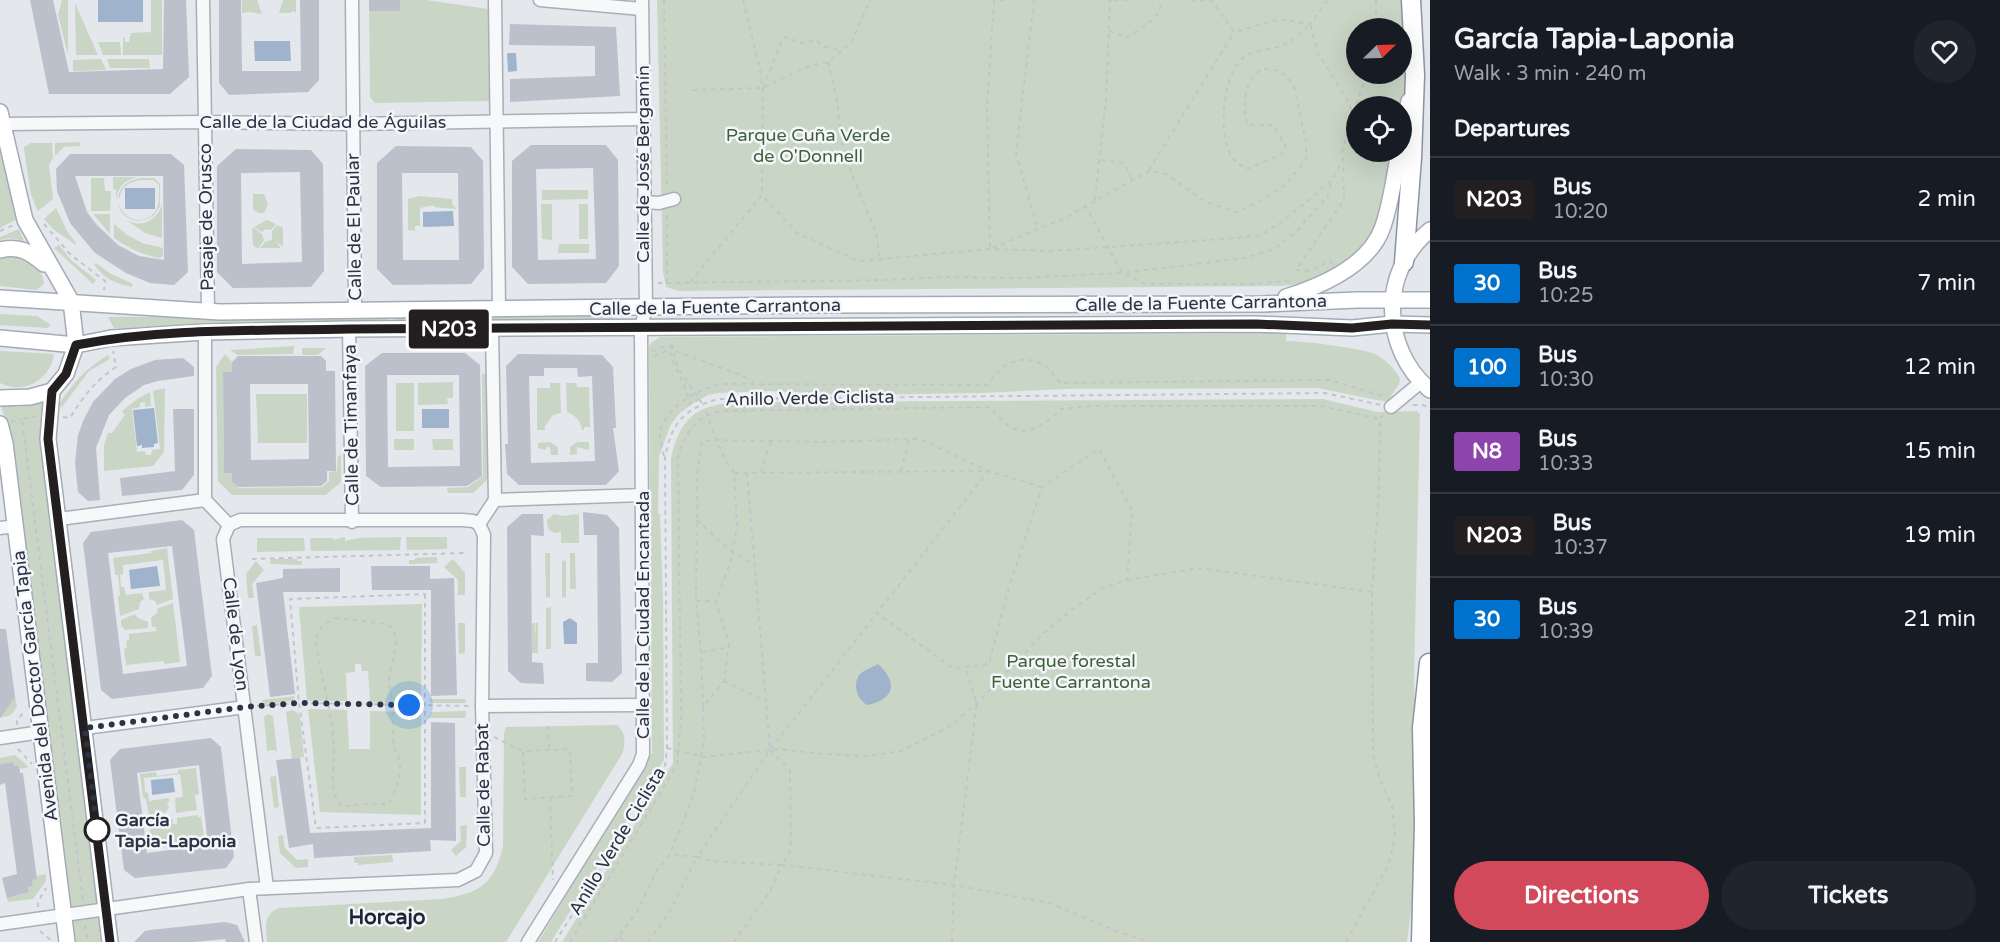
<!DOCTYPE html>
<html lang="en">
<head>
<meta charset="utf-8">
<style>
	body { margin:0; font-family:"Varela Round",sans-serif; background:#20242c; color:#f1f3f6; height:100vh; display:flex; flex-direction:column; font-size:22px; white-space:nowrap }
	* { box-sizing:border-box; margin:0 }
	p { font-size:20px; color:#9ea1a6 }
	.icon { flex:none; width:33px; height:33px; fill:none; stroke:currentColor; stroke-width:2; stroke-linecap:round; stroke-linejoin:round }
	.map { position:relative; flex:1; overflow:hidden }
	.side { display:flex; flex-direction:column; background:#171b24; width:570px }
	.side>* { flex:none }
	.badge { padding:0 12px; border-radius:4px; font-size:21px; line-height:39px }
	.needle { width:39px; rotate:67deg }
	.controls { position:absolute; left:1346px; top:18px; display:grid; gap:12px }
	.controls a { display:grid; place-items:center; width:66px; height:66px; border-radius:50%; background:#171b24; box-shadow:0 6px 24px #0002; font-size:30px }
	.you { position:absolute; width:30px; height:30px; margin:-15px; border:4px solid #fff; border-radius:50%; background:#1a73e8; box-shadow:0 0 0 9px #1a73e833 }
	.map>.badge { position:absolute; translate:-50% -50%; box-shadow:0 0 0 3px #fff }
	h2 { padding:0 24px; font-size:22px; line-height:54px }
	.round { display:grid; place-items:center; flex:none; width:63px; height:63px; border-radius:32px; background:#20242c }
	.head { display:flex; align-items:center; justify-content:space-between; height:102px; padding:0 24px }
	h1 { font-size:28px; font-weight:800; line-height:45px }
	.action { display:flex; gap:12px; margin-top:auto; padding:12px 24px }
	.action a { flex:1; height:69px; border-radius:36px; background:#d1495b; color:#fff; font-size:24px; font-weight:800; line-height:69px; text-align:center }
	.action a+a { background:#20242c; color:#f1f3f6 }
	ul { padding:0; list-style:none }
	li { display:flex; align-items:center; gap:18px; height:84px; padding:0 24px; border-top:2px solid #363941 }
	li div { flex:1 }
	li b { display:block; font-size:22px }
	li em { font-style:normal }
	li .badge { min-width:66px; font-weight:700; text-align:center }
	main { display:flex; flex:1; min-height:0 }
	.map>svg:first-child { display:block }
	.green { fill:#c9d6c5; fill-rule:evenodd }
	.water { fill:#9fb4cc }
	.building { fill:#bbc0ca; fill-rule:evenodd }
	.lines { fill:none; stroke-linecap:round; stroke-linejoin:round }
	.minor-casing { stroke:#a9aeb7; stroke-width:15 }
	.major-casing { stroke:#a3abb8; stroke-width:18 }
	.highway-casing { stroke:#8b94a3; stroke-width:21 }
	.path { stroke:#c2c5cb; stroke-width:2; stroke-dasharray:4.5 4.5; stroke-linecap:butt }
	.minor { stroke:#f7f8fa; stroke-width:12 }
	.major { stroke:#fff; stroke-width:15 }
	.highway { stroke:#fff; stroke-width:18 }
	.line-casing { stroke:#fff; stroke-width:14 }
	.line { stroke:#231f20; stroke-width:9 }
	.walk { stroke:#2b3445; stroke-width:6; stroke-dasharray:0 10.8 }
	.stop-dot { fill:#fff; stroke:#231f20; stroke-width:3 }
	.labels { text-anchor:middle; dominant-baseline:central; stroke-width:5; stroke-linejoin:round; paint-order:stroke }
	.street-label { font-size:18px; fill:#2b3445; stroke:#f4f6f9 }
	.park-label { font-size:18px; fill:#3f6138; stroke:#f4f6f9 }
	.stop-label { font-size:18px; font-weight:bold; fill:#2b3445; stroke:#f4f6f9; text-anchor:start }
	.quarter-label { font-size:21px; font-weight:bold; fill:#1d2536; stroke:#f4f6f9 }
</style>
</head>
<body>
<main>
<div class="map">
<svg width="1430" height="942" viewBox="0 0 1430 942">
	<rect width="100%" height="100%" fill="#e4e7ec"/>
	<g class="green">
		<path d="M62 0H68V55L58 15Z"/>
		<path d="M151 0H162V55H123V38H125V42H129L131 33 151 32Z"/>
		<path d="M242 0H257L262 14 250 12 242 13Z"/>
		<path d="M283 0H296V13L294 11 290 13H279Z"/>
		<path d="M369 0H426L488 9 489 101 375 103 370 97Z"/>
		<path d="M657 0H1402L1407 83 1401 113V106H1356V152H1393L1383 201 1370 239 1341 266 1300 284 1281 286 679 291 666 287 663 272ZM1356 28H1401V74H1356Z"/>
		<path d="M75 3 98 55H76Z"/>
		<path d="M98 42H120L121 55H103Z"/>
		<path d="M101 59 106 70 73 71V60Z"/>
		<path d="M107 59H149L150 68H110Z"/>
		<path d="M80 142V146L64 147 55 156V143Z"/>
		<path d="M31 143H52L53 158 49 165 53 199 38 211 31 195 24 149V147Z"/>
		<path d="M0 147 17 219 0 228Z"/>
		<path d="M113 177H137C124 180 117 188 116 201V190L113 189Z"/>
		<path d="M91 178H104L105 191H111L110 211H91Z"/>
		<path d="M141 178H154L160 184V206L154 215C140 225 124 222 118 205 120 207 123 213 127 216 138 225 155 218 158 205 160 199 159 191 159 185L153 180C137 180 123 180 119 199L118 198C120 185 129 180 141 178Z"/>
		<path d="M542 190H588V199L542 200Z"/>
		<path d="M253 194H264L268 205 264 213H258L253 209Z"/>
		<path d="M420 196 452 199V203L456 209 434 207V205L420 208V226H415V231L408 230V199Z"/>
		<path d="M162 204V238L145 233 122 217C125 219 128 221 131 222 145 228 159 217 162 204Z"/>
		<path d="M541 204H552V240L542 239Z"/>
		<rect x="579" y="204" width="9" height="35"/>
		<path d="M56 208 67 231 76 243V245L53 229 44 219Z"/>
		<path d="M93 214H110V234Z"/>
		<path d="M267 220 276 224 271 230 266 229 262 232 254 227Z"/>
		<path d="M114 224 127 235 142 243 163 248V255L160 258C142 255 129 248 114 238Z"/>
		<path d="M277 225 283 228V246L276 242 281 248H260L265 242 272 240V231Z"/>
		<path d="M254 228 262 234 264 240 258 249 253 245 252 229Z"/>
		<path d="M19 229 24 241 10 238 0 240V237Z"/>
		<path d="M559 244H589V253H558Z"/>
		<path d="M59 245 72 261 96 280 93 284 54 248Z"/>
		<path d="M6 256C24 256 42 264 44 284L36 290 0 286V257Z"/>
		<path d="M96 263 111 274 133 284 132 287C115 283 104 279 94 264Z"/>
		<path d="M0 314 37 316 51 325 47 328 0 325Z"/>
		<path d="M613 315 614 322 396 323 395 317Z"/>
		<path d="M387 316 388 323 114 328 108 317Z"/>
		<path d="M1286 333V341C1303 341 1364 348 1377 355 1387 361 1394 368 1400 378L1399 384 1387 402 1317 388 1065 389 981 393 851 395 770 391 718 393 708 395 692 404 679 414 671 424 659 456 658 513 660 514 663 599 664 760 551 942H538L652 753 649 347 651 343 660 337Z"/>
		<path d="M294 346 293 354 238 355 230 350Z"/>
		<path d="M302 348H325V349L318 355H302Z"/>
		<path d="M0 351 54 354C50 380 24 395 0 383Z"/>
		<path d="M225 354 232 362V372L223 373 224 472 232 473V482L239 488 322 487 329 481V472L337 471 338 456 341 455V482L326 495H232L218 481 216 367Z"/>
		<path d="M108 355 110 359 89 371 62 407 58 406C74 382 83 371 108 355Z"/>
		<path d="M482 374H487L488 479 473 493H448L447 488 468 487 483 476Z"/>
		<path d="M453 382V398H447L448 404 418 405V383Z"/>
		<rect x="396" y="383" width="18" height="48"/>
		<path d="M550 383H560L561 413 553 415 545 426V430H537V388H550Z"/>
		<path d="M566 383H576L577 387H589L590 427H584V430H582C581 421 575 415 567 412Z"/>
		<path d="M165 388 164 452 153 466 104 471V446L108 433H112L125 415 122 411 136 400 150 392 151 406 145 407V402L140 403V407L132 409 137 452 145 451 146 455H151L152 450 160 449 153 391Z"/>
		<path d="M256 394H307V443H258Z"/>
		<path d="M1323 399 1377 412 1417 411 1420 414 1414 678 1418 856 1407 942H562L673 763 671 459C684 394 725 404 778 402Z"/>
		<path d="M45 400 42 429 99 900 96 903 69 907 11 440 1 405 20 407Z"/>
		<rect x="394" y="439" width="20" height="11"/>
		<path d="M432 439H453V450H433Z"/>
		<path d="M550 442 558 447V455H551L550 447H546V450L538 448V443Z"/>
		<path d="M577 442H589V448L588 450 577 447V454L570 455V447Z"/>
		<path d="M554 514 562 516 579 514V543H561V532L554 533 548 529 547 520Z"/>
		<path d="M345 537V541L358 538 401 537 400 550 311 551 310 539 312 538H333L334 540Z"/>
		<path d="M406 537H447V549L407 550Z"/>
		<path d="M257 538H304L305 551 257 552Z"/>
		<path d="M167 548 173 599 157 605 155 601 149 599V592L166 590 163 560 123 565V574L120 575 121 587H124L126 595 142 593 144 599 140 602 139 609 120 616 118 596 120 595 118 575H115L113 558 151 553V551Z"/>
		<path d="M545 553H550V597L546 598Z"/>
		<path d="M570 553H575L576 589H570Z"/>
		<path d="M437 557V563L409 564V560H415V558Z"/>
		<path d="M271 559H297V561H302V565L270 564Z"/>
		<path d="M453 559 465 573V595H458V580L444 567Z"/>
		<path d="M562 560 566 561V597L562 598Z"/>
		<path d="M256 561 264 570 252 584 254 598H248L246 574Z"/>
		<path d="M173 603 180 662 164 664V661L126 665 124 649 127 648 126 641 129 640V634L156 631V627H152L151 618 157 613 158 608Z"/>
		<path d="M422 604 421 704 370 702 368 671H362L361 664H355V672L346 673 347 701H307L299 607Z"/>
		<path d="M551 607V649H546V608Z"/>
		<path d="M135 614 138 618 148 622V628L124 630V627H121V620Z"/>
		<path d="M458 623H465V653L459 654Z"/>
		<path d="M532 623H535L536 639V623H538V653H532Z"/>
		<path d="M257 625 261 656H255L252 626Z"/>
		<path d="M295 696 293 701 264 704 262 700Z"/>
		<path d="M15 697 17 706C10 718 12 714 0 718V712Z"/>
		<path d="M429 699H465L466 703H431Z"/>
		<path d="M308 709 347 710 349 749H370V711L421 712V815L320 812Z"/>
		<path d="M292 710 298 713 300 718 304 757 292 759 286 712Z"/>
		<path d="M466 711 465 718H428L431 712Z"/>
		<path d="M268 714 273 716 277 752 274 750 267 751 264 717Z"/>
		<path d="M617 725C626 732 626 744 622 754L506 942H267C266 928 263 914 279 908L442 899C479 893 493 886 503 847L504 733 506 727Z"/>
		<path d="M15 755 29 767 20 769 19 765 14 766 12 762 0 764V758Z"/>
		<path d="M459 767H466V797H460Z"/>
		<path d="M196 768 199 794 195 795 197 810 176 813 175 798 183 797 180 774 144 778 145 792 148 793 149 801 168 798 170 800 167 803 169 807 165 813 155 810V815L149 816 146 799 143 797 140 774 156 772 157 776 178 773V770Z"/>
		<path d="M276 776 279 807 274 808 270 777Z"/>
		<path d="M198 815V817H201L205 843 152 848 149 821 173 819V824H177V818Z"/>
		<path d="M467 825 466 847 456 856 451 850 461 841 460 826Z"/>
		<path d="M283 835 285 848 297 860 308 859V867L296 868 280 853 278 836Z"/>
		<path d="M392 855 393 862 358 865V863H354V857Z"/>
		<path d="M46 874V881L33 899 8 902 7 898 29 892 28 887 33 886 32 880 37 879V876Z"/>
		<path d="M100 917 104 942H72L71 920Z"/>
	</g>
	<g class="water">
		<rect x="98" y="0" width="45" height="22"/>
		<path d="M290 41 291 61H255L254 41Z"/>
		<path d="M507 53H516L517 71 508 72Z"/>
		<rect x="125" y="188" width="30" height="21"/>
		<path d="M453 211 454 226 423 227V212Z"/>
		<path d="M154 408 158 443 154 444V447L142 448V445L137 446 133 410Z"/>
		<rect x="422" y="409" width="27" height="19"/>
		<path d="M157 566 160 586 131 589 129 570Z"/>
		<path d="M570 618 577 623V644H564L563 622Z"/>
		<path d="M878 664C899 683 894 700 867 705 857 699 852 684 860 674 864 670 873 667 878 664Z"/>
		<path d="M173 778 175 792 152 795 151 780Z"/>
	</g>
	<g class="building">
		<path d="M30 0H53L69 72 163 69 164 0H186L189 77 170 94H49Z"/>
		<path d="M219 0H241L242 71H301L300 0H319V80L308 92 229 95 219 83Z"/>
		<rect x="369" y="0" width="31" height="11"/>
		<path d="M510 24 616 27 620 96 510 102V79L595 76V46L509 45Z"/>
		<path d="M531 145H606L618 160 619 266 606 283 528 284 512 267V161ZM593 168 596 259 538 260 536 169Z"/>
		<path d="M396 146 471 147 483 161 484 268 471 284 393 285 377 269V163ZM402 173H458L459 260H403Z"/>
		<path d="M236 149 311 150 323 164 324 271 311 287 233 288 217 272V166ZM300 172 302 262 242 264 241 173Z"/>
		<path d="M70 154H171L184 165 188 272 174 285 150 283 126 273 95 253 70 223 57 191 56 169ZM75 176H163L164 260 139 256 118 245 96 224 87 212Z"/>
		<path d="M382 353H465L480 365 482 476 467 486 381 487 366 476 365 366ZM387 375H459L460 466 388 467Z"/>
		<path d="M518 354 602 355 613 367 616 428H613L619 471 606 485H519L507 474 505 444H508L506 366ZM544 368H577L578 377 592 376 595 461 531 463 529 376H544Z"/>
		<path d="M238 356H321L326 361V371H335L336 471H327V481L321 486 238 487 232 482V473H224L223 372H232V362ZM250 384H308L309 459 251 460Z"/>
		<path d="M183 358 194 367V376L158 381 144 385 125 398 109 415 96 448 100 500 88 501 78 492 75 463 78 435 84 419 93 402 115 379 131 369 155 360Z"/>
		<path d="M173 409H194V475L182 490 122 496 120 478 175 471Z"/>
		<path d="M583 512 607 515 619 528 622 673 612 682 586 681V663H598L597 535H584Z"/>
		<path d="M522 514H543L544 536 531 535 532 662 543 663 544 684 521 683 508 671 507 527Z"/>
		<path d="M182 520 194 530 212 676 203 688 112 699 101 690 83 543 91 532ZM172 546 187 666 123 674 108 553Z"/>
		<path d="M371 566H430V579L454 578 457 695 431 696V590H372Z"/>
		<path d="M340 568V592H283L295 694 270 697 256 583 283 578V569Z"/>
		<path d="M0 629H6L15 697 0 718Z"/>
		<path d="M431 722 455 723 456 841 430 840 431 851 314 858 313 844 289 848 276 760 300 758 310 833 431 828Z"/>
		<path d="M211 738 221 747 234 857 226 868 135 878 124 870 110 760 120 749ZM199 765 208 845 147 853 137 773Z"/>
		<path d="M13 762 14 766 19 765 20 773H23L37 879 32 880 33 886 28 887 29 892 7 898 2 878 17 874 5 783 0 785V764Z"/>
		<path d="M225 922 237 925 245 942H226L225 939 194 942H134L145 931 150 930Z"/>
	</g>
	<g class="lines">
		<g class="minor-casing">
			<g id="minor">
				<path d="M203 0 208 311"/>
				<path d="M352 0 355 310"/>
				<path d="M495 0 499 309"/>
				<path d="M540 0 642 9"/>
				<path d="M3 124 204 122 353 124 643 119"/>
				<path d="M644 202 659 203 674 199"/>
				<path d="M349 329 352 522"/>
				<path d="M205 332V500"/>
				<path d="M1391 407 1421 382"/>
				<path d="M205 500 229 525"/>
				<path d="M495 500 643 495"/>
				<path d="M59 519 205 500"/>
				<path d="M479 524 495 500 492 329"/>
				<path d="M229 525 223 539 267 888"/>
				<path d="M229 525 240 520H463L473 521 479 524"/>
				<path d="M0 528 16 526"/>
				<path d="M482 706 644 705"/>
				<path d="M85 728 245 707"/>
				<path d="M0 738 41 732"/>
				<path d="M249 889 256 942"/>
				<path d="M0 924 249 889 458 880 476 871 486 853 482 706 484 535 479 524"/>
				<path d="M528 942 639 765 643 754 641 328 646 307 642 0"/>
			</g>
		</g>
		<g class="major-casing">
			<g id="major">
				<path d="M0 112 25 220 71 301 76 345 66 374 52 391 48 439 110 942"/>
				<path d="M1401 139 1409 101"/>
				<path d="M1430 230C1379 271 1381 349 1430 390"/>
				<path d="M0 250C19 245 30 252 44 264"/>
				<path d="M1286 297C1321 286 1368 266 1382 229 1391 205 1394 177 1399 152"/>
				<path d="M0 298 220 312 810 305 1263 304 1357 300H1430"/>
				<path d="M0 338 76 345 111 338 205 332 349 329 1256 324 1352 328 1392 324 1430 325"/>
				<path d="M0 398 30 397 52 391"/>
				<path d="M0 424 5 443 67 942"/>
			</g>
		</g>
		<g class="highway-casing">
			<g id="highway">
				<path d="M1404 262 1412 158 1415 75 1411 0"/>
				<path d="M1421 942 1424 823 1422 728 1429 663"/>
			</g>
		</g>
		<g class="path">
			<path d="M664 0 667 189"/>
			<path d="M743 0 760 69 763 88 762 195"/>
			<path d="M1000 0H1006"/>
			<path d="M1034 0 1016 154 1038 229"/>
			<path d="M1114 0H1132"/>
			<path d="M1191 0 1212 1 1234 32 1280 19 1310 24 1328 0"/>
			<path d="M1376 0V28"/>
			<path d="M1109 31 1127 37C1141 28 1162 19 1161 0"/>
			<path d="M828 62 837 100 842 142 852 175 876 232 880 260"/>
			<path d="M763 88 783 38 786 37 800 43 816 40 823 46 841 51"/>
			<path d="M693 90 763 88 806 67 828 62 851 43 870 0"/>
			<path d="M1353 113 1367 74"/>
			<path d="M1101 160 1124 163 1132 180"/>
			<path d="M1149 170 1234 32"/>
			<path d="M1095 200 1106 99 1110 0"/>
			<path d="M1085 205 1122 273 1146 284H1249L1289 281"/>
			<path d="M44 224 71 255 105 281 104 290"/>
			<path d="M0 231 14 225"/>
			<path d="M1332 264 1331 261 1308 271 1296 270 1344 200 1343 162"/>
			<path d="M690 282 762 195 797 233 858 261 990 249 1052 251 1237 238 1261 235 1280 223 1310 199 1332 180 1343 159 1342 152 1353 114 1348 101 1318 53 1310 24C1302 31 1294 40 1284 45 1273 50 1254 49 1244 57 1223 73 1218 130 1230 154 1233 160 1241 166 1247 169L1282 154 1286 147 1273 125H1247C1243 102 1243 85 1261 69 1276 68 1286 73 1294 86L1306 142V160L1286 184 1257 203 1236 212 1206 202 1166 174 1149 171 1063 219 990 249 987 106 994 0"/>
			<path d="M658 283H667V213"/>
			<path d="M667 283 885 280 945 277 1021 278 1122 273 1245 258 1274 249 1295 233 1327 197 1332 180"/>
			<path d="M671 344 675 351 741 375 753 382"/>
			<path d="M652 351 659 350 662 347H671L679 370 702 403"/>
			<path d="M654 356 669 350C675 369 686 385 690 404L700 399"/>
			<path d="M1413 405H1423L1430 408"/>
			<path d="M37 416 22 419 83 901"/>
			<path d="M63 417 70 418C83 397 95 381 116 367L113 351"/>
			<path d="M11 422 22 419"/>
			<path d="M664 456C662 447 658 436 661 428 670 404 698 390 720 384L988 385C998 365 1022 352 1044 365 1050 369 1055 377 1060 383L1330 380 1383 396"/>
			<path d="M901 471 909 439"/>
			<path d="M761 472 771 441"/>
			<path d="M747 473 770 750 877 613"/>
			<path d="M697 520 733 553 753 564"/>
			<path d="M252 559 464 553"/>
			<path d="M1127 580 1199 568 1372 592"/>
			<path d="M425 594V823L316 828 299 703 290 599Z"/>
			<path d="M696 601H714"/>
			<path d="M335 618 387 624C406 636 388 664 389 684 390 691 392 699 393 707 394 719 392 732 393 744 395 751 400 758 400 766 400 779 395 794 388 805 373 801 358 806 342 806 328 791 334 772 334 753 334 716 321 679 316 642 317 628 323 624 335 618Z"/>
			<path d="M702 652 729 647"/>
			<path d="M724 681 765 701"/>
			<path d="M257 706 299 703 470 706"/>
			<path d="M703 707 701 652 696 601 697 475 702 441 716 440 705 408"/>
			<path d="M17 725V720L24 712"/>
			<path d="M548 726 549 750"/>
			<path d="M494 737 523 751 570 749 572 796 525 799 523 751"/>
			<path d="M667 748 705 757 777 749 824 754 868 756 901 751 952 725 977 703 1044 633 1074 608 1101 589 1127 580 1132 510 1099 449 1042 487 1009 587 989 664 954 669 877 613 988 471 734 473"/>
			<path d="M18 749 32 764"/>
			<path d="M770 750 790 770 791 849 782 865 711 861 697 857Z"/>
			<path d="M550 798 553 880"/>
			<path d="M38 907V902L46 888"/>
			<path d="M85 925 88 942"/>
			<path d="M40 931 53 942"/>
			<path d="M619 937 627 942"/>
			<path d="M555 942 665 767 667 748 665 458C671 423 684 409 718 399L1325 393 1381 405"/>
			<path d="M570 942 677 765 681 719 678 454C688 430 695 417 722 411L989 407C995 412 1000 419 1006 424 1027 440 1046 424 1061 409L1088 406H1321L1380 419"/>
			<path d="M615 942 638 910 657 870 670 854 694 794 704 740 703 707 724 681 729 643 716 601 731 561 737 526 734 473 728 464 716 440 822 442 920 439 988 471 1042 487"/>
			<path d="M648 942 670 911 697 857 670 854"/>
			<path d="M734 942 770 891 782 865 954 885 1050 903 1116 931 1149 942"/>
			<path d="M952 942 954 885 977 703 965 667"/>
			<path d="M1346 942 1389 864 1395 836 1392 805 1380 780 1373 754 1372 592 1379 489 1380 419 1383 415"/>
		</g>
		<use href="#minor" class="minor"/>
		<use href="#major" class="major"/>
		<use href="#highway" class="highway"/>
	</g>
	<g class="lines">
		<g class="line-casing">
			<path id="line" d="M110 942 48 439 52 391 66 374 76 345C166 328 258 331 349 329L1256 324 1352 328 1392 324 1430 325"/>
		</g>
		<use href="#line" class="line"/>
		<path class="walk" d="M97 830 85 728 245 707 299 703 409 705"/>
	</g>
	<circle class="stop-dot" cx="97" cy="830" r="12"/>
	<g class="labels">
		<g class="street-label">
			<text x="323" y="122">Calle de la Ciudad de Águilas</text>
			<text transform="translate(643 164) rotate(-90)">Calle de José Bergamín</text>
			<text transform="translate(206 217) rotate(-91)">Pasaje de Orusco</text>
			<text transform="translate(354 227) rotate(-91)">Calle de El Paular</text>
			<text transform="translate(1201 303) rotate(-1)">Calle de la Fuente Carrantona</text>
			<text transform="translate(715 307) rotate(-1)">Calle de la Fuente Carrantona</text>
			<text transform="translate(810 398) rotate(-1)">Anillo Verde Ciclista</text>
			<text transform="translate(351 425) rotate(-91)">Calle de Timanfaya</text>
			<text transform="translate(643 615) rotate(-90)">Calle de la Ciudad Encantada</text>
			<text transform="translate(236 634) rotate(83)">Calle de Lyon</text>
			<text transform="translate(35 686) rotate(-97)">Avenida del Doctor García Tapia</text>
			<text transform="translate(483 785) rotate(-91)">Calle de Rabat</text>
			<text transform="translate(617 841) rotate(-59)">Anillo Verde Ciclista</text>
		</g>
		<g class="park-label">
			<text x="808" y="135">Parque Cuña Verde<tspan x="808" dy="21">de O'Donnell</tspan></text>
			<text x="1071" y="661">Parque forestal<tspan x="1071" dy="21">Fuente Carrantona</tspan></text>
		</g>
		<g class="stop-label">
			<text x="115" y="820">García<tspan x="115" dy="21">Tapia-Laponia</tspan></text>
		</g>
		<g class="quarter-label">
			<text x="387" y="917">Horcajo</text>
		</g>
	</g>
</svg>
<div class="controls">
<a><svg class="needle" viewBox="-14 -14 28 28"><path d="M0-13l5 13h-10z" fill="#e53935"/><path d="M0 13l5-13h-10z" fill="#9ea1a6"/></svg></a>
<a><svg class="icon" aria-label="locate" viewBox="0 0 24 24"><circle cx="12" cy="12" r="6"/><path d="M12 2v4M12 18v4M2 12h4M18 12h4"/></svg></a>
</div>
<div class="you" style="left:409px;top:705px"></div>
<b class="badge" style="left:449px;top:329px;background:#231f20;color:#fff">N203</b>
</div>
<section class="side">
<div class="head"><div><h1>García Tapia-Laponia</h1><p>Walk · 3 min · 240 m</p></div><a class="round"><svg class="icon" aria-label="heart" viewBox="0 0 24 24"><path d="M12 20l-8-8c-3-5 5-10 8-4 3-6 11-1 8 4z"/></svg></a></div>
<h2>Departures</h2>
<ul>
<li><span class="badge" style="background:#231f20;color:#fff">N203</span><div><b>Bus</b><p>10:20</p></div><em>2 min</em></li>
<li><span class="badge" style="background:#0072ce;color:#fff">30</span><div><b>Bus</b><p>10:25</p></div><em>7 min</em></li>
<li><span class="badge" style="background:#0072ce;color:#fff">100</span><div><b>Bus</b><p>10:30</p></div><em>12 min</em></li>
<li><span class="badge" style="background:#8e44ad;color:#fff">N8</span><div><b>Bus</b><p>10:33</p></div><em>15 min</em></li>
<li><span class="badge" style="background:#231f20;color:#fff">N203</span><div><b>Bus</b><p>10:37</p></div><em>19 min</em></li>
<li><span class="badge" style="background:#0072ce;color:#fff">30</span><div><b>Bus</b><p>10:39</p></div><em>21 min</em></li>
</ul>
<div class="action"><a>Directions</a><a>Tickets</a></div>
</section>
</main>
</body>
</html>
